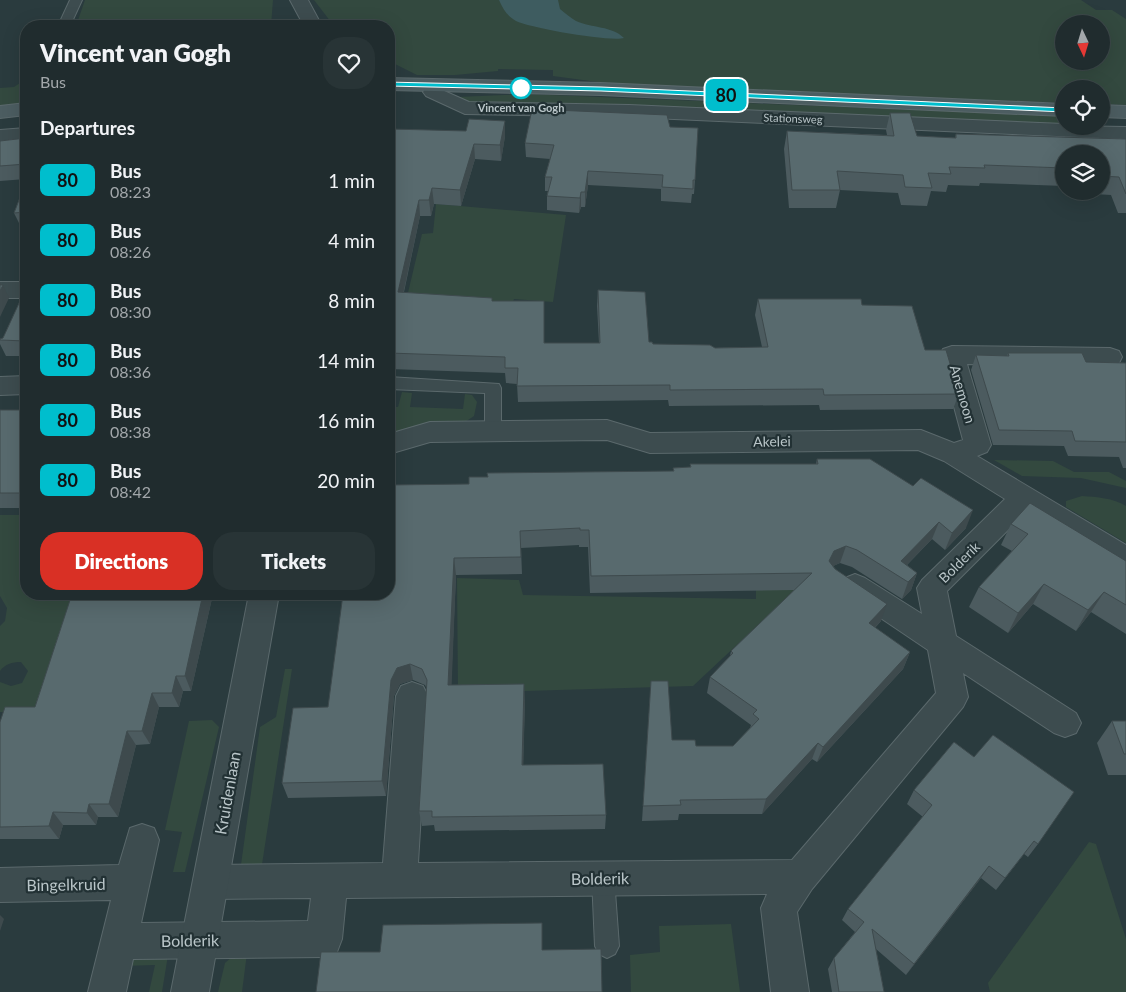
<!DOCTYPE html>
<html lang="en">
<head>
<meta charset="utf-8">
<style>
	body { margin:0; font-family:Lato,sans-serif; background:#283436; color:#f1f3f6; height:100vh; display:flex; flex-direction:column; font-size:19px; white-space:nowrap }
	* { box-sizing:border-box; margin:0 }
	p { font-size:16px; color:#a2a7aa }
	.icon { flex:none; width:28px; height:28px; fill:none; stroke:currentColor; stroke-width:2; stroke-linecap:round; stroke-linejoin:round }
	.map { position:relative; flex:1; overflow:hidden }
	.drawer { position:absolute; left:20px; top:20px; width:375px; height:580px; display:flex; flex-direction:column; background:#202c2e; border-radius:20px; box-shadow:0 5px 20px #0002,0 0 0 1px #3d484a }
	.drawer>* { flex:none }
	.badge { padding:0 10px; border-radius:8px; font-size:18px; line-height:32px }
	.needle { width:32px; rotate:176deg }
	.controls { position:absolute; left:1055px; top:15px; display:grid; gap:10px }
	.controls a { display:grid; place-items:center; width:55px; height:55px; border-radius:50%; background:#202c2e; box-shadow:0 5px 20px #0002,0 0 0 1px #3d484a; font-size:25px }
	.map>.badge { position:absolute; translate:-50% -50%; box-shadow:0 0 0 2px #fff }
	h2 { padding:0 20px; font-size:19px; line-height:45px }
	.round { display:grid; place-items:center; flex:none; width:52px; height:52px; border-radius:20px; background:#283436 }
	.headline { display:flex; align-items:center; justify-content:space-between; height:85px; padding:0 20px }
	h1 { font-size:24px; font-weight:800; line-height:38px }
	.primary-button { display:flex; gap:10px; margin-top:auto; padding:10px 20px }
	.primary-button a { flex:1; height:58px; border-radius:20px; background:#d93025; color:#fff; font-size:20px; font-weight:800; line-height:58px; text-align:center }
	.primary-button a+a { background:#283436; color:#f1f3f6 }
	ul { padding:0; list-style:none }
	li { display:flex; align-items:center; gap:15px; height:60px; padding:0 20px }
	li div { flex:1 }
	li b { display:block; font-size:19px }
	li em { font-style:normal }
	li .badge { min-width:55px; font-weight:700; text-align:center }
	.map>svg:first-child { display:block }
	.green { fill:#33493f; fill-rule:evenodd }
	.water { fill:#3e5c60 }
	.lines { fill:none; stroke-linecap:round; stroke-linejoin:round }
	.service-casing { stroke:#5b696c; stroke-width:2 }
	.minor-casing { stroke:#5b696c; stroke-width:2 }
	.tertiary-casing { stroke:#5b696c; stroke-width:2 }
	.secondary-casing { stroke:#5b696c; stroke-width:2 }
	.service { fill:#3d4c4f; fill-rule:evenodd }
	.minor { fill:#3d4c4f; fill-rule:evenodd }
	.tertiary { fill:#3d4c4f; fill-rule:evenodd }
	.secondary { fill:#4c5d61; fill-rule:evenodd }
	.wall { fill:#4c5b5f }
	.shaded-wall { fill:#3e4a4d }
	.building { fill:#586a6e; stroke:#3e4a4d }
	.line { fill:#00becd; stroke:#fff }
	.stop-dot { fill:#fff; stroke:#00becd; stroke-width:2.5 }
	.labels { text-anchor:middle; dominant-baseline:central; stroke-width:4.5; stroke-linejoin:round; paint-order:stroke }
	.far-stop-label { font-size:11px; font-weight:bold; fill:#bac6c9; stroke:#223134 }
	.far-street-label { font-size:11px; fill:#bac6c9; stroke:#223134 }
	.street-label { font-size:14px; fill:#bac6c9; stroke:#223134 }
	.near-street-label { font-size:16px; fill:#bac6c9; stroke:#223134 }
</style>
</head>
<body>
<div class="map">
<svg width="1126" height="992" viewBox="0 0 1126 992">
	<rect width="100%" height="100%" fill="#2a3b3e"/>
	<g class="green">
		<path d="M85 0H273L271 26H76Z"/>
		<path d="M314 0H1081L1096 10H1112L1126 19V105L1101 104V89H1064V103L620 85 553 76V70L498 69V71L455 75H417L389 61V26H334ZM1064 24H1101V61H1064Z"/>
		<path d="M26 79V103L0 107V88L14 87Z"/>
		<path d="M526 94 1064 116V125L483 104 468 102 457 97Z"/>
		<path d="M436 204 566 215 553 302 514 299 512 304 406 301 422 234 433 233Z"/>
		<path d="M402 392 412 393 410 407 463 409 465 394 472 395 477 402 474 416 462 424 389 435V407H398Z"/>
		<path d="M994 460 1053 461 1074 472H1109L1126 481V488L1081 478 1022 476Z"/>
		<path d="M1082 496C1097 497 1113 498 1126 506V543L1066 507V501Z"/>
		<path d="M0 515H26V594H77L38 712H0V682L11 686 22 683 28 671 21 662C12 662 5 664 0 671V626L5 621 7 608 0 596Z"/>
		<path d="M457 578 519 580 523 595 756 599V580L802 584 693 686 458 693Z"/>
		<path d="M285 669H292L261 871 240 872 260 727 276 717Z"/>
		<path d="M212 720 219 727 185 872H173L182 832 165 830 189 721Z"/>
		<path d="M1089 842 1096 844 1126 939V992H990L988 983Z"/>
		<path d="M731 924 740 992H631L630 955 660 952 659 926Z"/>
		<path d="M169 949 162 992H149L155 965 121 966 125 959Z"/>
		<path d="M241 949 247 953 242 992H218L225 963Z"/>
	</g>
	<path class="water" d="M499 0H558L560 9C565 13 571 18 576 21 592 28 612 26 624 38 610 42 530 28 516 21 507 16 503 9 499 0Z"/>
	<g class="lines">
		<g class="service-casing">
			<g id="service">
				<path d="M70 0H82L70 26H58Z"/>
				<path d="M389 377 499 384 501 388V431L499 435 493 437 487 435 485 431V393L389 389Z"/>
				<path d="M603 867 611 870 614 878 619 946 615 954 607 958 599 954 595 946 592 878 595 870Z"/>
			</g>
		</g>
		<g class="minor-casing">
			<g id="minor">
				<path d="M290 0H308L322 26H304Z"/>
				<path d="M433 86 469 102 629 105 1064 124V126L1126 127V139L629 117 465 114 426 96 423 92 426 88Z"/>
				<path d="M26 128V140L0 142V130Z"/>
				<rect x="0" y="282" width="26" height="16"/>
				<path d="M952 346 1110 348 1119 351 1122 357 1119 363 1110 366 967 364 991 445 987 452 977 456 1126 545V571L1116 567 1026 512 947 591 956 636 1076 713 1081 723 1076 733 1065 737 1054 733 963 673 968 697 963 707 812 889 797 912 809 992H771L761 908 767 894 346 898 342 939 337 952 324 957 133 959 126 992H88L111 900 0 902V868L119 865 130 828 142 824 154 828 159 840 141 923 308 921 311 898 211 899 199 894 193 882 199 870 211 865 383 863 396 696 401 686 412 682 423 686 428 696 418 863 792 860 936 693 928 650 845 594 840 586 845 578 855 574 865 578 922 614 917 588 922 580 1005 499 944 461 918 450 650 453 607 440 430 442 389 454V434L430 422 607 420 650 433 921 430 954 443 963 440 940 355 943 349Z"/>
				<path d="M26 376V394L0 395V377Z"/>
			</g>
		</g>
		<g class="tertiary-casing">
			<path id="tertiary" d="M249 594H279L209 992H171Z"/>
		</g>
		<g class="secondary-casing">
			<g id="secondary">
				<path d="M389 78 601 83 1064 104V116L601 95 389 90Z"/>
				<path d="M26 103V115L0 118V106Z"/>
				<path d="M1101 105 1126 106V118L1101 117Z"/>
			</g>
		</g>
		<use href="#service" class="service"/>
		<use href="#minor" class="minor"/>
		<use href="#tertiary" class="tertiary"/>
		<use href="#secondary" class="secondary"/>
	</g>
	<g class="wall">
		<path d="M890 113 917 136 955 138 956 134 1126 139V213H1118L1111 195 1094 194 1093 191H1101V154H1064V186L980 183 979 186 948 185 946 192 931 191 927 206 901 205 898 193 840 190 836 208H789L784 149 787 131 887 135 886 130Z"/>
		<path d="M670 127 695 180 694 194H692L691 203 661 201V189L588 185 585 207H581L579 213 547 210V196L548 191H545V177L550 159 526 157 525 143Z"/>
		<path d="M389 134 505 136 501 161 475 159 461 206 434 204 431 216H420L404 292 492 301 545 343H599L597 306 598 290 649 342 653 344 715 348 762 347 755 315 758 299 862 305 925 350 959 394 953 409 820 410 819 405 669 406 668 400 518 402 517 384 506 383 505 373 389 369Z"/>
		<path d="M26 138V179L0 181V141Z"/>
		<path d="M26 182V227H21L14 213Z"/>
		<path d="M26 282V356H6L0 344V340L3 338 20 301Z"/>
		<path d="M1008 353 1086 362 1126 363V468H1123L1119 457 1068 456 1064 446 993 445 971 370 976 355 1007 356Z"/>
		<rect x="0" y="410" width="26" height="98"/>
		<path d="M817 459 966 528 945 550 932 539 907 565 917 573 911 590 902 599 852 567 840 563 833 566 881 621 875 628 910 652 903 669 817 762 812 759 762 814H679L678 820 642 821 650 697 651 681 672 740 696 746H733L750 728 751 725 707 693 710 677 730 656 731 651 794 590 590 593 588 547H579V545L521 548 522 574 456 575 451 685 525 700 523 765 606 815 605 829 435 831 434 825 422 826 419 811 427 689 425 685 413 680 400 684 394 696 386 796 288 798 282 783 328 707 469 484 488 477 673 471V468L690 467V464H816Z"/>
		<path d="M1011 524 1126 561V634L1091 612 1076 631 1033 604 1008 633 969 607 979 587 1012 551 1001 545Z"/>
		<path d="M72 594H213L191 691H183L179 707H159L150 744 136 745 118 817H98L96 825H63L59 839H0V722L35 707Z"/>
		<path d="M1112 721H1126V775H1108L1097 743Z"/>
		<path d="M954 742 1038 844 1028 857 1024 854 996 890 981 878 906 975 876 949 884 992H832L828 969 834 958 855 932 842 920 848 909 923 817 907 804 914 790Z"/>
	</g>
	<g class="shaded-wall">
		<path d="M505 121V136L501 161 500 145Z"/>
		<path d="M474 144 475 159 461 206 460 190Z"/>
		<path d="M588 171V185L585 207V192Z"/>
		<path d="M432 188 434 204 431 216 429 200Z"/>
		<path d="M581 192V207L579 213 580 198Z"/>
		<path d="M419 200 420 216 400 308 398 292Z"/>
		<path d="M0 282 2 287 3 285 9 298 0 317Z"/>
		<path d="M973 510 966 528 945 550 952 533Z"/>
		<path d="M939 522 932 539 897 575 901 561Z"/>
		<path d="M846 546 840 563 829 568V561L834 551Z"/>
		<path d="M454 558 456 575 451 701 448 685Z"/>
		<path d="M917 573 911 590 902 599 908 582Z"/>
		<path d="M1044 584 1033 604 1008 633 1018 613Z"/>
		<path d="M1104 592 1091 612 1076 631 1088 610Z"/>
		<path d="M203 594H213L191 691 185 676Z"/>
		<path d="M887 604 881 621 863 640 869 623Z"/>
		<path d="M910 652 903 669 817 762 823 747Z"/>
		<path d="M410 664 413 680 400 684 394 696 386 796 382 781 391 680 397 668Z"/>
		<path d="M176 676 183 691 179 707 172 693Z"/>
		<path d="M524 684 525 700 523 780 522 765Z"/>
		<path d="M152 693 159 707 150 744 142 731Z"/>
		<path d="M127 731 136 745 118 817 109 804Z"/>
		<path d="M818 743 812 759 762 814 766 799Z"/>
		<path d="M89 804 98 817 96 825 87 813Z"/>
		<path d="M53 812 63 825 59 839 49 826Z"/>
		<path d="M989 866 981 878 906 975 914 964Z"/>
		<path d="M0 915 4 919 0 931Z"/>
	</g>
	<g class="building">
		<path d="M532 109 667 115 670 127 698 128 695 180H693V189L662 187 663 175 588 171 585 192H581L580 198 547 196 552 177H545L554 145 525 143Z"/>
		<path d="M890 113H910L917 136 956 138V134L1126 139V194L1119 177 1101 176V154H1064V168L984 165 985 168 949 167 951 174 928 173 932 188 905 187 903 175 837 171 840 190H792L787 131 894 136Z"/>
		<path d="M469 119 505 121 500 145 474 144 460 190 432 188 429 200H419L398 292 492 298V301H544V343H600L598 290 645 292 649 342H652L653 344 710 345 715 348 768 347 758 299H861L862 305 912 306 925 350H946L959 394 824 395 823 389 670 390V385L517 386 518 368H505V357L389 353V134H390L391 129 466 131Z"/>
		<path d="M26 138V164L0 166V141Z"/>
		<path d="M26 182V212L14 213Z"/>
		<path d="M21 282H26V341L0 340V339L3 338 20 301Z"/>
		<path d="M0 285H3L0 291Z"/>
		<path d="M1008 353H1082L1086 362 1126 363V442L1075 441 1072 431 999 430 976 355 1009 356Z"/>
		<rect x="0" y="410" width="26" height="83"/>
		<path d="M817 459H870L913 486 921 478 973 510 952 533 939 522 901 561 917 573 908 582 857 550 846 546 834 551 829 561 835 569 887 604 869 623 910 652 823 747 818 743 766 799 680 800 681 805 643 806 651 681H668L672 740H695L696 746H733L759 719 753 714 757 710 710 677 733 653 731 651 812 573 591 576 589 530H580V528L520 531 521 557 454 558 448 685 524 684 522 765 603 764 606 815 432 817V811H419L427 680 422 669 410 664 397 668 391 680 382 781 282 783 293 708 328 707 343 594H389V485L469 484V477H488L487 473 674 471 673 468 691 467 690 464H818Z"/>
		<path d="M1030 503 1126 561V605L1104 592 1088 610 1044 584 1018 613 979 587 1028 534 1011 524Z"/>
		<path d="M72 594H203L185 676H176L172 693H152L142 731H127L109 804H89L87 813 53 812 49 826 0 827V722L5 707H35Z"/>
		<path d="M1112 721H1126V754H1124Z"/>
		<path d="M993 735 1074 792 1038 844 1034 841 1005 878 989 866 914 964 872 929 884 992H839L834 958 864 922 848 909 932 805 914 790 954 742 974 757Z"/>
		<path d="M542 923V950L601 949 602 992H316L321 952H380L383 925Z"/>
	</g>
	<path class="line" d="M386 82 601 87 1064 108 1067 110 1064 112 601 91 389 86 386 85Z"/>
	<circle class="stop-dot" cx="521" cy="88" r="10"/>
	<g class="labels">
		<g class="far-stop-label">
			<text x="521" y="107">Vincent van Gogh</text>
		</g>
		<g class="far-street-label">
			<text transform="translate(793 118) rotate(2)">Stationsweg</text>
		</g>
		<g class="street-label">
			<text transform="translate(963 394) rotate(74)">Anemoon</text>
			<text transform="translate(772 441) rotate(-1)">Akelei</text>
			<text transform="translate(959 562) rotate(-45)">Bolderik</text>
		</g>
		<g class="near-street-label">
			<text transform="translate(227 793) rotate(-80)">Kruidenlaan</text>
			<text transform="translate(600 878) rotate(-1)">Bolderik</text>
			<text transform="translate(66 884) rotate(-1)">Bingelkruid</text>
			<text transform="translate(190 940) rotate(-1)">Bolderik</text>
		</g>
	</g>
</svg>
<div class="controls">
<a><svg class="needle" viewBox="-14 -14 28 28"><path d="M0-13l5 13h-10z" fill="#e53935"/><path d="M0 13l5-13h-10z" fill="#a2a7aa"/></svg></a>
<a><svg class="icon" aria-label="locate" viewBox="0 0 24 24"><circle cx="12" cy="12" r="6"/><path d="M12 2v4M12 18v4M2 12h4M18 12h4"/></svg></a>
<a><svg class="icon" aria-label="layers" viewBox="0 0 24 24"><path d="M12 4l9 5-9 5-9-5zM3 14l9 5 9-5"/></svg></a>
</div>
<b class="badge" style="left:726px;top:95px;background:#00becd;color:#111">80</b>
<section class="drawer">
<div class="headline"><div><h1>Vincent van Gogh</h1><p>Bus</p></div><a class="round"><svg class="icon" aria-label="heart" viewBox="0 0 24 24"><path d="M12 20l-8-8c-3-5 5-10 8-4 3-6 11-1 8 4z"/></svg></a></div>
<h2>Departures</h2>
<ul>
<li><span class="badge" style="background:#00becd;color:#111">80</span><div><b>Bus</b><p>08:23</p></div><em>1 min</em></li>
<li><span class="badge" style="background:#00becd;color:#111">80</span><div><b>Bus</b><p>08:26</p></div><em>4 min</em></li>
<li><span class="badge" style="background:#00becd;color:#111">80</span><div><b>Bus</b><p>08:30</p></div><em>8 min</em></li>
<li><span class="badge" style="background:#00becd;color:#111">80</span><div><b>Bus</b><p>08:36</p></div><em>14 min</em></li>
<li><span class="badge" style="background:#00becd;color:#111">80</span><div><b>Bus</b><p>08:38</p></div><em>16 min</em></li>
<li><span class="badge" style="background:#00becd;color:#111">80</span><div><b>Bus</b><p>08:42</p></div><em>20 min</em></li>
</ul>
<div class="primary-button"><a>Directions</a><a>Tickets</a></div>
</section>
</div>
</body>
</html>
